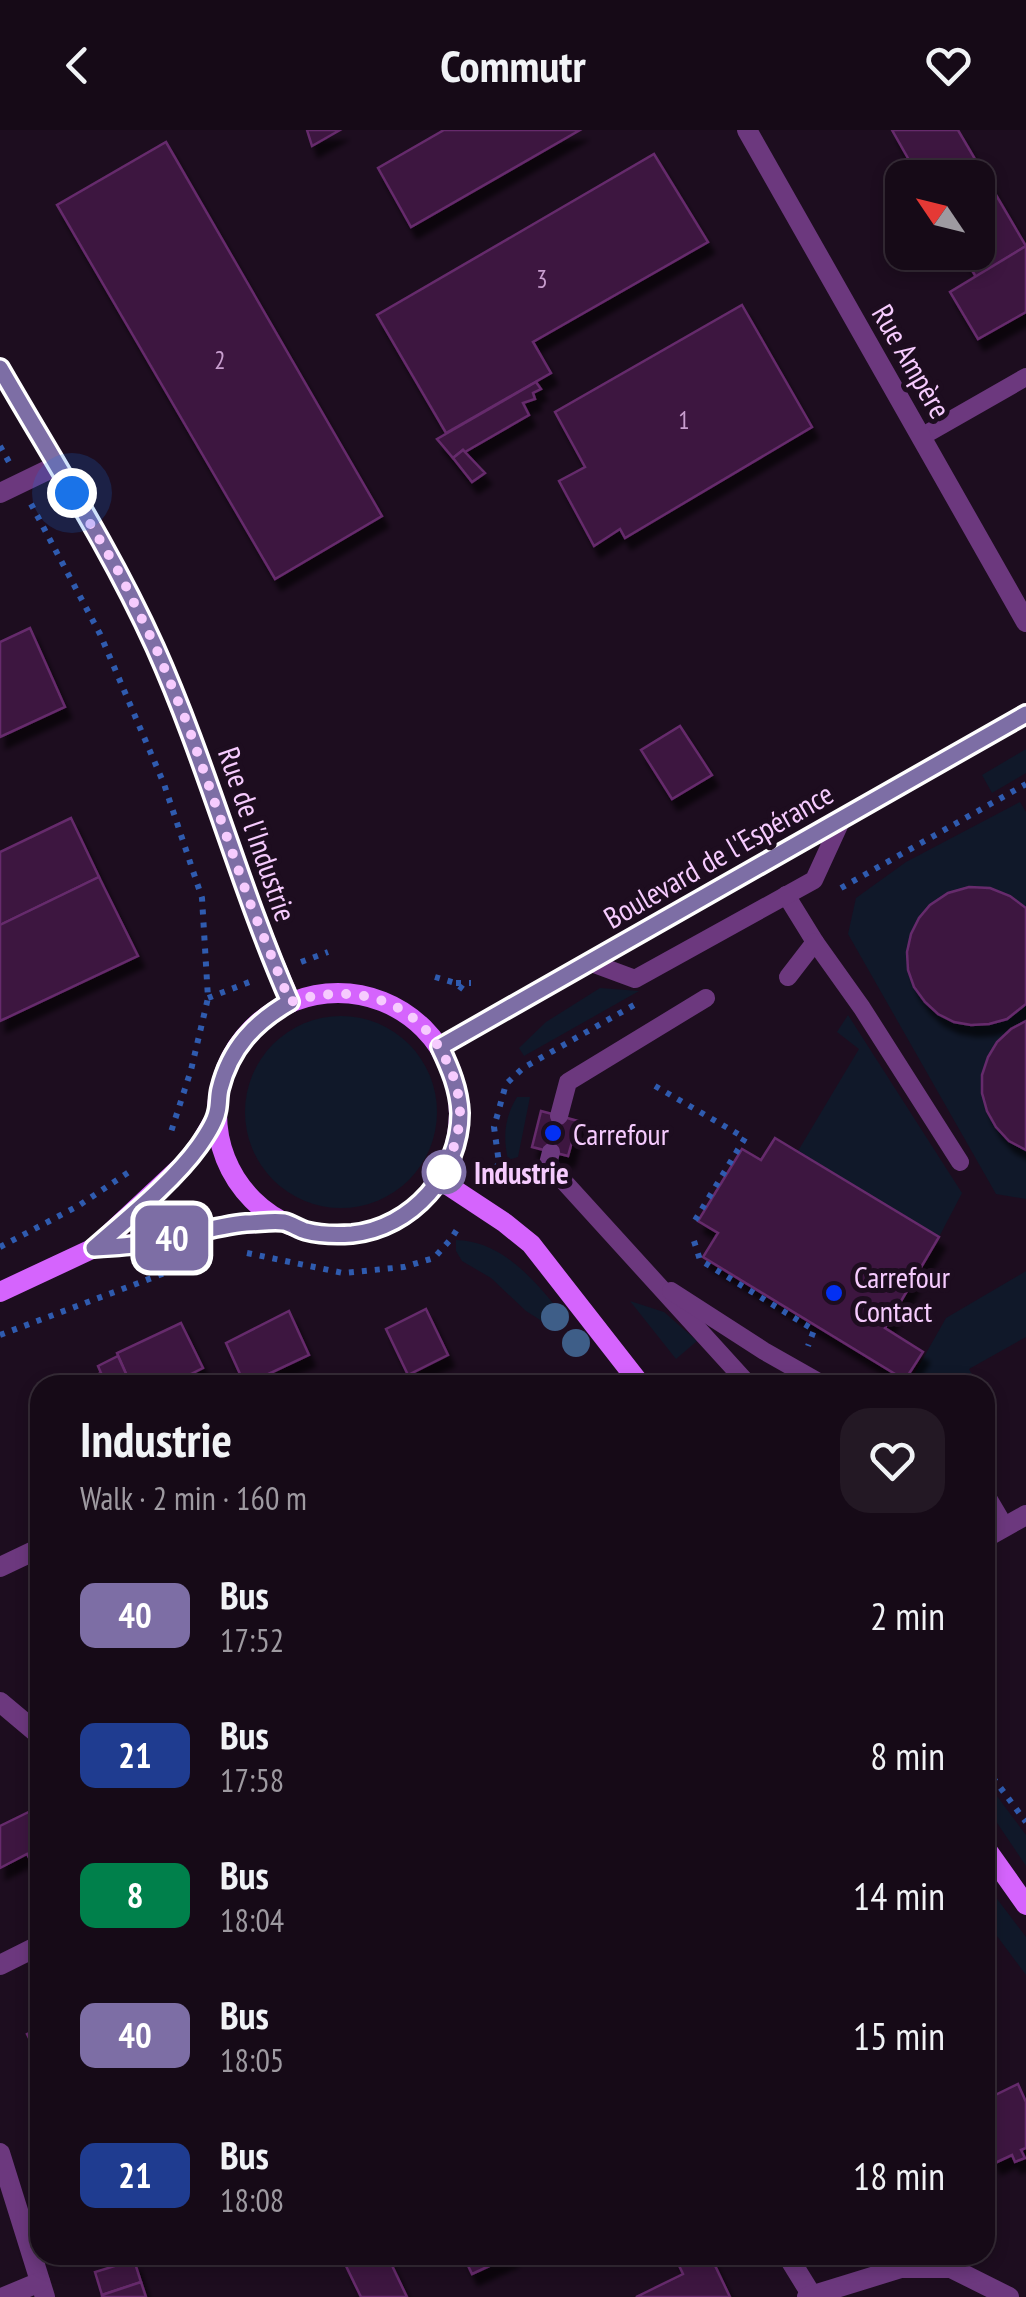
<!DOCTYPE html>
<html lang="en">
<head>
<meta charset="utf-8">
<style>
	body { margin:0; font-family:"PT Sans Narrow",sans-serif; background:#231824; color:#f1f3f6; height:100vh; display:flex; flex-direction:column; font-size:38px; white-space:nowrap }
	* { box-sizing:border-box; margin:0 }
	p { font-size:32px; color:#9e9aa1 }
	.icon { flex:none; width:55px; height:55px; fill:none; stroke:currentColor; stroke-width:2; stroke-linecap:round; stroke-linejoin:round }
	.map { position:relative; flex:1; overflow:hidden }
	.side { position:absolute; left:30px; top:1245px; width:965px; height:890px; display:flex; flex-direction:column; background:#160a17; border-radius:30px; box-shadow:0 5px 15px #0003,0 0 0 2px #352b36 }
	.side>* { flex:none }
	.badge { padding:0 20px; border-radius:15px; font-size:35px; line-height:65px }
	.needle { width:65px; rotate:305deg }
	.fabs { position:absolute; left:885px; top:30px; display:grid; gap:20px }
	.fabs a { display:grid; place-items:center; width:110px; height:110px; border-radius:20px; background:#160a17; box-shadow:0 5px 15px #0003,0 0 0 2px #352b36; font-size:50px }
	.you { position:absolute; width:50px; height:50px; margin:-25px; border:8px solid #fff; border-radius:50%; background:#1a73e8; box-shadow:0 0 0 15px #1a73e833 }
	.map>.badge { position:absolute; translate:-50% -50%; box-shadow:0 0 0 5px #fff }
	.round { display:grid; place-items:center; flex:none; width:105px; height:105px; border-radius:30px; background:#231824 }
	.overview { display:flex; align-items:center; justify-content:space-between; height:170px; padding:0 50px }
	h1 { font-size:48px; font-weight:600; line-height:75px }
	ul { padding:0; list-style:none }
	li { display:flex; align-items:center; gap:30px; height:140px; padding:0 50px }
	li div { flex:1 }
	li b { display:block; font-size:38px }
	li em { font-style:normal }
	li .badge { min-width:110px; font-weight:700; text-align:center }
	header { display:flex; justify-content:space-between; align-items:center; height:130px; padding:0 50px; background:#160a17; font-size:45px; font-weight:600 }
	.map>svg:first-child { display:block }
	.green { fill:#101829 }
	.building { fill:#3c1940; stroke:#662b6c; stroke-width:2.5; filter:url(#shadow) }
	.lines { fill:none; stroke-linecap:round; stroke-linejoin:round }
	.path { stroke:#2f5baf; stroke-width:6; stroke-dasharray:5 8; stroke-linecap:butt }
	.lane { stroke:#6c387e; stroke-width:18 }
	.street { stroke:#6c387e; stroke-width:20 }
	.secondary { stroke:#d564fd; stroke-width:20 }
	.tree { fill:#3e5e88 }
	.line-casing { stroke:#fff; stroke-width:22 }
	.line { stroke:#7d6ea5; stroke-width:15 }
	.walk { stroke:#f6cbfe; stroke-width:10; stroke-dasharray:0 18 }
	.poi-dot { fill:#0330f3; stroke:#1d0d1f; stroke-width:4 }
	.stop-dot { fill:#fff; stroke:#7d6ea5; stroke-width:5 }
	.labels { text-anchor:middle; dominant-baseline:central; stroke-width:10; stroke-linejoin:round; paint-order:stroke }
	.number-label { font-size:25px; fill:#c89ece }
	.street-label { font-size:30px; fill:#f6cbfe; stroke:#1d0d1f }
	.poi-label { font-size:30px; fill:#f6cbfe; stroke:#1d0d1f; text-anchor:start }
	.stop-label { font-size:30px; font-weight:bold; fill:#f6cbfe; stroke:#1d0d1f; text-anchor:start }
</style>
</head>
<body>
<header><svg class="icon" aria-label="back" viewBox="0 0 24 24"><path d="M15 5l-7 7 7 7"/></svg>Commutr<svg class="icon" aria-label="heart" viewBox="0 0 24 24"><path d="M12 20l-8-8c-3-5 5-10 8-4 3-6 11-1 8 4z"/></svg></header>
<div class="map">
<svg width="1026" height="2167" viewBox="0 0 1026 2167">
	<defs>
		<filter id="shadow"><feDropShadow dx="6" dy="11" stdDeviation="2.5" flood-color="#0009"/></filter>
	</defs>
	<rect width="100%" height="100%" fill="#1d0d1f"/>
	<g class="green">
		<path d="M1026 619V643L992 663 982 645Z"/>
		<path d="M1020 672 1026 682V1069L996 1064 848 804 856 768 906 732Z"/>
		<path d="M600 858 639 861 524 926 519 918 546 892Z"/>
		<path d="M848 885 962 1063 939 1107 798 1021 859 919 837 902Z"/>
		<circle cx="341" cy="982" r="96"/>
		<path d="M517 967H530L518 1027 508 1030C503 1007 504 988 517 967Z"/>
		<path d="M456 1110C503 1111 535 1151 562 1184L548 1195 526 1181 491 1148 462 1131 456 1121Z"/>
		<path d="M1026 1141V1207L969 1239 977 1255H908L946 1188Z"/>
		<path d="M630 1171 664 1182 697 1211 676 1229Z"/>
		<path d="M985 1650 1026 1705V1736L985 1675Z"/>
		<path d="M985 1753 1026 1807V1845L985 1790Z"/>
	</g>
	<g class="building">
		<path d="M307 0H340L312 16Z"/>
		<path d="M444 0H580L411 97 378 38Z"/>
		<path d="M892 0H958L1026 116 976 147 961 122H978V48H902L897 38 909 30Z"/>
		<path d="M166 12 382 386 275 449 57 75Z"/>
		<path d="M654 24 708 112 533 212 551 243 446 303 377 185Z"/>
		<path d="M1026 116V182L978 209 950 162Z"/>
		<path d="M742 175 812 297 625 408 620 399 594 416 559 351 585 337 555 282Z"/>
		<path d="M536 252 541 259 533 263 535 269 523 273 529 285 465 322 463 320 453 328 437 309Z"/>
		<path d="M463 320 485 343 472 352 453 328Z"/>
		<path d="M30 498 65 577 0 607V512Z"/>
		<path d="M680 596 712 645 672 669 641 620Z"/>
		<path d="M71 688 99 747 0 795V722Z"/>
		<path d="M99 747 138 826 0 891V795Z"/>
		<path d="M969 757 990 758 1010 766 1026 778V874L1007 889 989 894 971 895 954 892 938 884 925 872 914 857 908 840 907 822 911 804 919 788 930 775 948 763Z"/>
		<path d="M1026 891V1020L1009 1011 996 997 987 981 982 963V945L988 927 997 912 1011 899Z"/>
		<path d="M541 981 578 991 568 1026 532 1017Z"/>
		<path d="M775 1008 939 1107 885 1198 923 1222 905 1250 703 1127 718 1103 698 1091 742 1019 761 1030Z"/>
		<path d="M426 1179 448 1225 408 1245 386 1199Z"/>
		<path d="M289 1181 309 1225 245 1255 226 1213Z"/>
		<path d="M181 1193 203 1238 169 1255H131L117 1223Z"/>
		<path d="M118 1226 131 1255H75L101 1243 98 1236Z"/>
		<path d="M37 1678 40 1686V1734L34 1737 27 1724 0 1738V1696Z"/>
		<path d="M40 1898V1930L27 1904Z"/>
		<path d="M1018 1954 1026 1972V2018L1021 2020 1025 2028 1015 2032 1012 2025 995 2033 988 2019H985V1970Z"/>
		<path d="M369 2125H387L407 2167H361L346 2136Z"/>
		<path d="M463 2125H513L472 2144Z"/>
		<path d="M674 2125H710L730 2167H636L683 2144Z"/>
		<path d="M134 2130 141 2152 102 2165 95 2142Z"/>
		<path d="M141 2152 146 2167H102V2165Z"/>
	</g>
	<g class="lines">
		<g class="path">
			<path d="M0 316 9 332"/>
			<path d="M31 374 100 504 164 654 202 768 208 868 191 940 170 1005"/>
			<path d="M841 758 1026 654"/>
			<path d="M301 832 328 822"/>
			<path d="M435 847 455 853 468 863"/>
			<path d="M456 853H471"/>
			<path d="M208 868 252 851"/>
			<path d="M655 956 745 1008 694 1092"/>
			<path d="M488 1050 499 1033 494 997 506 954 523 938 634 875"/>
			<path d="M694 1111 700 1130 814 1200 808 1216"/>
			<path d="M0 1117 78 1076 132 1040"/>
			<path d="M247 1123 343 1143 404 1137 434 1128 451 1109 460 1095"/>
			<path d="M0 1205 181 1137"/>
			<path d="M985 1637 1026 1692"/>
		</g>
		<g class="lane">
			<path d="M921 307 1026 247"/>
			<path d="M786 765 815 812 788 847"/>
			<path d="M815 812 862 878 960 1032"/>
			<path d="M589 832 635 849 814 750 842 689"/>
			<path d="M559 986 568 952 706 868"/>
			<path d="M551 1022 548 1034 749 1255"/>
			<path d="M671 1161 764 1221 824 1255"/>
			<path d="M985 1363 1005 1397"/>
		</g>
		<g class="street">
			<path d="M747 0 1026 492"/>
			<path d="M0 363 56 336"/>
			<path d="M985 1408 1026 1385"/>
			<path d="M0 1437 40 1418"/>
			<path d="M0 1572 37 1603 40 1609"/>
			<path d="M0 1835 40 1815"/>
			<path d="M0 2023 45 2167"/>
			<path d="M787 2125 811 2164"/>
			<path d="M4 2167 40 2152"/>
			<path d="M807 2167 901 2138H951L1009 2167"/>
		</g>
		<g class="secondary">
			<path d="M0 238C53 330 111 420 155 517 207 633 239 756 291 872"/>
			<circle cx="338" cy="984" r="121"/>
			<path d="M440 917 1026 584"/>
			<path d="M440 1050 505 1093 531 1114 641 1255"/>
			<path d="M94 1118 147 1113 228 1095 282 1091"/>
			<path d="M0 1162 94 1118 186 1032 200 1014 217 985"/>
			<path d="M985 1717 1026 1775"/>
		</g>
	</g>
	<g class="tree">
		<circle cx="555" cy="1187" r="14"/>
		<circle cx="576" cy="1213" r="14"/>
	</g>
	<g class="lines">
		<g class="line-casing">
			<path id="line" d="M0 238C53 330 111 420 155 517 207 633 239 756 290 872 255 892 230 918 220 959 218 967 219 975 217 982 215 993 206 1006 199 1016 174 1051 127 1089 94 1118 112 1117 130 1116 148 1113 181 1108 213 1096 246 1093 258 1093 273 1090 284 1092 292 1094 299 1099 306 1101 321 1105 337 1105 352 1104 412 1098 460 1043 460 983 459 959 450 938 440 917L1026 584"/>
		</g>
		<use href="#line" class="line"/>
		<path class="walk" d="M72 363 120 444 156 518 187 593 250 773 290 872C354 852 417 868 447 932 455 948 460 966 460 984 459 1008 450 1029 440 1050L444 1042"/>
	</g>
	<g class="poi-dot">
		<circle cx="553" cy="1003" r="10"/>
		<circle cx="834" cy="1163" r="10"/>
	</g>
	<circle class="stop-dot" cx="444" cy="1042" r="20"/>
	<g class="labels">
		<g class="number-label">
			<text x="542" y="149">3</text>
			<text x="220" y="230">2</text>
			<text x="684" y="290">1</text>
		</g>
		<g class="street-label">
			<text transform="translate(912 231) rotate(60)">Rue Ampère</text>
			<text transform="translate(258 704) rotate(71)">Rue de l'Industrie</text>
			<text transform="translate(718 725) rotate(-30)">Boulevard de l'Espérance</text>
		</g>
		<g class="poi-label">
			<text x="573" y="1003">Carrefour</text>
			<text x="854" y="1146">Carrefour<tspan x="854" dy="34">Contact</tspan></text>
		</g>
		<g class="stop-label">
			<text x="474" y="1042">Industrie</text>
		</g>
	</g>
</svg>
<div class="fabs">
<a><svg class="needle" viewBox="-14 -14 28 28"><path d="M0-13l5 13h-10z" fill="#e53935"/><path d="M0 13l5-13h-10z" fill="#9e9aa1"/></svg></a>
</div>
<div class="you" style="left:72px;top:363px"></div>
<b class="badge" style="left:172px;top:1108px;background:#7d6ea5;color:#fff">40</b>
<section class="side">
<div class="overview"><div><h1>Industrie</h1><p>Walk · 2 min · 160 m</p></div><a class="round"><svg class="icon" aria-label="heart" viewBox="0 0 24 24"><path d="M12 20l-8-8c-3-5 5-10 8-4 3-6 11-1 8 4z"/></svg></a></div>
<ul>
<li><span class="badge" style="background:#7d6ea5;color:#fff">40</span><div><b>Bus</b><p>17:52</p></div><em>2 min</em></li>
<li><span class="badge" style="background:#1f3c90;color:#fff">21</span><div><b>Bus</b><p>17:58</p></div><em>8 min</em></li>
<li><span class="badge" style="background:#00804b;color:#fff">8</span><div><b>Bus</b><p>18:04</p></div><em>14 min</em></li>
<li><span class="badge" style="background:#7d6ea5;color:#fff">40</span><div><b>Bus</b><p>18:05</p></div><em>15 min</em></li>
<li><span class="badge" style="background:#1f3c90;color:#fff">21</span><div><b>Bus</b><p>18:08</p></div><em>18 min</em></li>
</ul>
</section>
</div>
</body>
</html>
